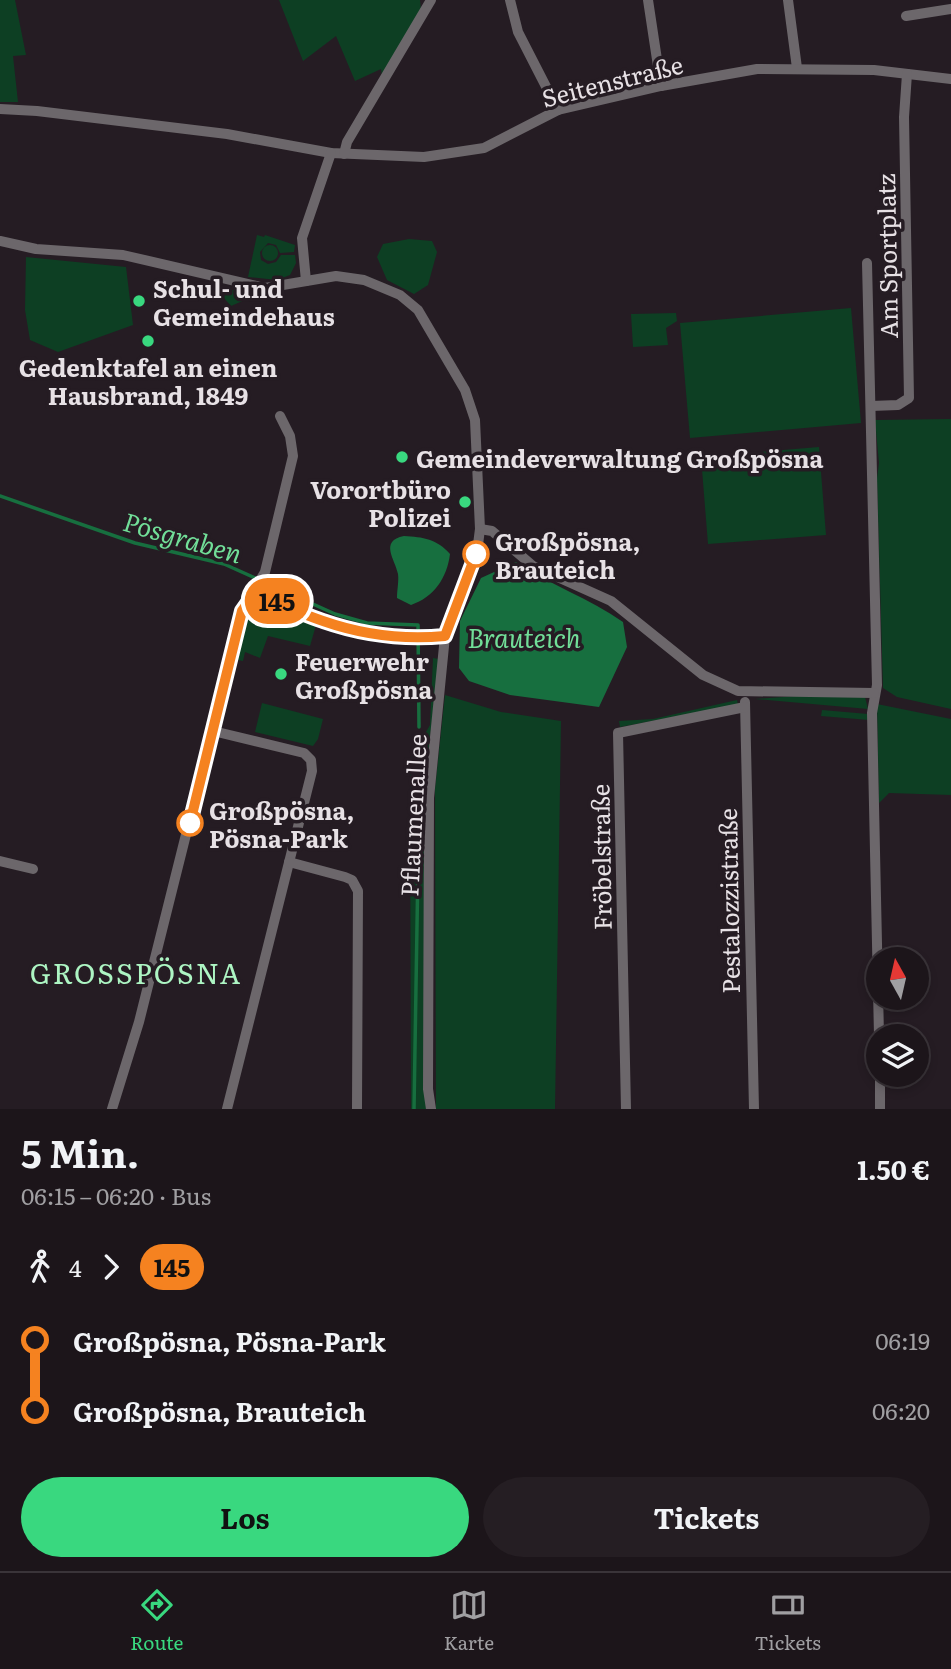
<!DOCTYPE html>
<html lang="de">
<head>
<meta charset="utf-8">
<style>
	body { margin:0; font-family:Literata,serif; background:#251e23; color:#f1f3f6; height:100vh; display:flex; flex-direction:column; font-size:26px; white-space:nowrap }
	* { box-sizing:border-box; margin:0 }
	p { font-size:23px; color:#a09fa2 }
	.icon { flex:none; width:38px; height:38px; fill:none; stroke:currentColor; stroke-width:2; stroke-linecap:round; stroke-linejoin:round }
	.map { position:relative; height:1109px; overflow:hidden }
	.side { display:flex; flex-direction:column; background:#1c151a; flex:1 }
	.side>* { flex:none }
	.badge { padding:0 14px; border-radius:23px; font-size:24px; line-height:46px }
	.needle { width:46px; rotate:352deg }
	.tools { position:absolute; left:866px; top:947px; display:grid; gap:14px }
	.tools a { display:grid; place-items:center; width:63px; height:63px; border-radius:50%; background:#1c151a; box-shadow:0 4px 10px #0003,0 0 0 2px #3a3439; font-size:35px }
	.map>.badge { position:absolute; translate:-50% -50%; box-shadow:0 0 0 4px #fff }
	.legs { display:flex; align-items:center; gap:10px; height:77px; padding:0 21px; font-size:23px }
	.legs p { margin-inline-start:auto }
	.headline { display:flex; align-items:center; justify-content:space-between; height:119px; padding:0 21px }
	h1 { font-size:38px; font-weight:700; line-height:52px }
	.button { display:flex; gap:14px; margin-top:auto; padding:14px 21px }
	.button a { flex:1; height:80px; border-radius:42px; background:#39d87f; color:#111; font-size:28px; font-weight:700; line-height:80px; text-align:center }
	.button a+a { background:#251e23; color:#f1f3f6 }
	ul { padding:0 21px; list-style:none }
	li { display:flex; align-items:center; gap:24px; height:70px; font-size:26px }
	li i { display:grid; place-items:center; width:10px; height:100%; margin:0 9px; background:currentColor }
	li i::after { content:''; width:18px; height:18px; margin:-9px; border:5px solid; border-radius:50%; background:#1c151a }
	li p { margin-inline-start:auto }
	li:first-child i { background:linear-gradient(#0000 50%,currentColor 0) }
	li:last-child i { background:linear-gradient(currentColor 50%,#0000 0) }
	.menu { display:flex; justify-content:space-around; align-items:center; height:98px; border-top:2px solid #3a3439; background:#1c151a; font-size:19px; color:#a09fa2 }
	.menu a { display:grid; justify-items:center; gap:4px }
	.menu .current { color:#39d87f }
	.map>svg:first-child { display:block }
	.green { fill:#0d3f23 }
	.water { fill:#176f3f }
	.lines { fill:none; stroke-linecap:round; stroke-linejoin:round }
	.stream { stroke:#176f3f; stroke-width:3.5 }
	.street { stroke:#6c676b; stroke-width:10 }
	.line-1-casing { stroke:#fff; stroke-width:16 }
	.line-1 { stroke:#f58220; stroke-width:10 }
	.poi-dot { fill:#39d87f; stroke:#251c23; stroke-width:2.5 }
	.stop-1-dot { fill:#fff; stroke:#f58220; stroke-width:3.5 }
	.labels { text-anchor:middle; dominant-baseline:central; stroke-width:7; stroke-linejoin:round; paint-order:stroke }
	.street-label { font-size:24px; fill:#e7e1e5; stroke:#251c23 }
	.poi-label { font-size:24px; font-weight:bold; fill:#e7e1e5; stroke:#251c23; text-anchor:start }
	.stop-label { font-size:24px; font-weight:bold; fill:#e7e1e5; stroke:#251c23; text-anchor:start }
	.water-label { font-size:26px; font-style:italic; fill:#71de98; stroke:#251c23 }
	.quarter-label { font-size:28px; letter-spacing:2px; fill:#adf5c3; stroke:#251c23 }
</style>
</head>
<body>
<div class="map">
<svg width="951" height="1109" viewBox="0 0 951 1109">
	<rect width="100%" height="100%" fill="#251c23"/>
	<g class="green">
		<path d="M0 0H15L26 55 13 56 18 102H0Z"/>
		<path d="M279 0H420L421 11 382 76 381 69 355 81 336 36 303 61Z"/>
		<path d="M257 235 264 237 265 235 295 245 294 252 280 253 276 245 268 243 260 252 261 260 268 264 276 262 281 255H295L296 263 290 275 277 280 248 277Z"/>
		<path d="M409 239 432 241 437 252 428 285 414 294 387 280 377 257 383 244Z"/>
		<circle cx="270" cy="253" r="8"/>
		<path d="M26 257 126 267 133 325 58 352 30 340 25 310Z"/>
		<path d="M219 287 253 293 254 296 231 306 217 290Z"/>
		<path d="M851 308 861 423 690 438 680 323Z"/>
		<path d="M676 313 677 321 666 328 668 345 633 347 631 314Z"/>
		<path d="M951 419V709L897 697 883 688 877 478 879 463 875 420Z"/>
		<path d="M819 447 826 535 708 544 701 457Z"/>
		<path d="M273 605 316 625 310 646 268 636 260 658 245 652 243 661 237 660C243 636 243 607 273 605Z"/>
		<path d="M433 658 439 659 425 781 426 1109H411L410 777 411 758 430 725Z"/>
		<path d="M445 695 501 712 561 721 555 1109H436L435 789Z"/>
		<path d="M811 695 865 697 868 709 755 699Z"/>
		<path d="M737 700 738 705 620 727 619 721 653 719Z"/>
		<path d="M262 703 323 719 318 739 313 746 255 732Z"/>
		<path d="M877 704 951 719V795L889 793 879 803Z"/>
		<path d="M822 710 868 714 869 720 821 716Z"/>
	</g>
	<g class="water">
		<path d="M404 536C423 537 437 539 450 554 447 578 434 597 411 605L397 598C397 590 399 581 398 574 395 559 379 541 404 536Z"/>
		<path d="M516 562C550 585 589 598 623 622L627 647 599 707 510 695 469 681 459 668 460 621 481 578Z"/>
	</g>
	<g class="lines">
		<g class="stream">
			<path d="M0 496 135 543 224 564 335 614 367 623 418 625 419 727"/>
			<path d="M414 1109 420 744"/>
		</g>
		<g class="street">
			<path d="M510 0 518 32 558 110"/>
			<path d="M648 0 661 86"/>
			<path d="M788 0 797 68"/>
			<path d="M906 16 951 9"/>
			<path d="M0 109 37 111 227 134 331 153 424 157 484 148 558 110 661 86 757 69 874 70 951 79"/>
			<path d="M344 154 347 142 431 0"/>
			<path d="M0 241 36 249 123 255 265 288 336 276 364 280 400 295 418 310 465 390 475 420 480 529 476 560 445 636 429 798 428 1089 431 1109"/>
			<path d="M867 263 877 685 872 713 879 1036"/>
			<path d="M306 281 302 238 331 153"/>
			<path d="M871 406 898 405 909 398 904 117 907 74"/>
			<path d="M480 529 492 531 533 566 611 601 703 675 738 691 874 693"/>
			<path d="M252 597C278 601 298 613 323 621 364 635 402 640 445 636"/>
			<path d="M745 702 754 1109"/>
			<path d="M213 731 304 753 311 760 312 771 227 1109"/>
			<path d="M0 861 33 869"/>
			<path d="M289 862 345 877 352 880 358 891 357 1109"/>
			<path d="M880 1074V1109"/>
			<path d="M112 1109 139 1022 242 611 265 572 293 456 290 436 280 416"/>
			<path d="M626 1109 618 733 745 707"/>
		</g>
	</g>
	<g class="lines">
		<g class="line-1-casing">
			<path id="line-1" d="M190 823 242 611 252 597C278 601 298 613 323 621 363 635 402 640 445 636L476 554"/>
		</g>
		<use href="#line-1" class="line-1"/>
	</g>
	<g class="poi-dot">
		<circle cx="139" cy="301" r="7"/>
		<circle cx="148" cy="341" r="7"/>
		<circle cx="402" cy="457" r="7"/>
		<circle cx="465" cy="502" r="7"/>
		<circle cx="281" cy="674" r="7"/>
	</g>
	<g class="stop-1-dot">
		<circle cx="476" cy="554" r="12"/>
		<circle cx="190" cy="823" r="12"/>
	</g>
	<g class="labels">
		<g class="street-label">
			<text transform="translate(612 80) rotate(-14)">Seitenstraße</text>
			<text transform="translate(886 256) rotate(-91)">Am Sportplatz</text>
			<text transform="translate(412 815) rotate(-87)">Pflaumenallee</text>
			<text transform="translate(600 857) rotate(-91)">Fröbelstraße</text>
			<text transform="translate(728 901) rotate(-91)">Pestalozzistraße</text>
		</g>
		<g class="poi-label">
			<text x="153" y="287">Schul- und<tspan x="153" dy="28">Gemeindehaus</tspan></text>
			<text x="148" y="366" text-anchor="middle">Gedenktafel an einen<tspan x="148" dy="28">Hausbrand, 1849</tspan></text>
			<text x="416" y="457">Gemeindeverwaltung Großpösna</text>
			<text x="451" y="488" text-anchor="end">Vorortbüro<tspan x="451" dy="28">Polizei</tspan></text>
			<text x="295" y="660">Feuerwehr<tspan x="295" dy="28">Großpösna</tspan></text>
		</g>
		<g class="stop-label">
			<text x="495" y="540">Großpösna,<tspan x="495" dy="28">Brauteich</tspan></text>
			<text x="209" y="809">Großpösna,<tspan x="209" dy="28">Pösna-Park</tspan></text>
		</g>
		<g class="water-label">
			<text transform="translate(183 536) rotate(16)">Pösgraben</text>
			<text x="524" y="636">Brauteich</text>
		</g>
		<g class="quarter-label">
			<text x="136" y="972">GROSSPÖSNA</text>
		</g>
	</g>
</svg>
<div class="tools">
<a><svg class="needle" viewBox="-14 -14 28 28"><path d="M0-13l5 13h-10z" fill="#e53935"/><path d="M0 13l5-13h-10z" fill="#a09fa2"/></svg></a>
<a><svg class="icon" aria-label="layers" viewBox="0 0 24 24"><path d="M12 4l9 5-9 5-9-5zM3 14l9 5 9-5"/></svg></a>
</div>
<b class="badge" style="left:277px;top:601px;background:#f58220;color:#111">145</b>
</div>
<section class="side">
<div class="headline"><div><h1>5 Min.</h1><p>06:15 – 06:20 · Bus</p></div><b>1.50 €</b></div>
<div class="legs"><svg class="icon" aria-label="walk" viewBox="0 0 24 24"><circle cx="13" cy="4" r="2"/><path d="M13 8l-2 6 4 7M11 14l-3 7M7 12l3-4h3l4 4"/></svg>4<svg class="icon" aria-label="forward" viewBox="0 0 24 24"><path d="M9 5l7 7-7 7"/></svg><b class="badge" style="background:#f58220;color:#111">145</b></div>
<ul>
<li><i style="color:#f58220"></i><b>Großpösna, Pösna-Park</b><p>06:19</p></li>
<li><i style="color:#f58220"></i><b>Großpösna, Brauteich</b><p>06:20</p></li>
</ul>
<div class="button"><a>Los</a><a>Tickets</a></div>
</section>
<nav class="menu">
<a class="current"><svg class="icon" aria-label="directions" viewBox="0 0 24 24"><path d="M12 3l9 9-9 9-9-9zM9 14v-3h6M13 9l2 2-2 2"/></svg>Route</a>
<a><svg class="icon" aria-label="map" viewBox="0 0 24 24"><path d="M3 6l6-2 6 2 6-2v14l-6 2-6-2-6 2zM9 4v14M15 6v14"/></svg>Karte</a>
<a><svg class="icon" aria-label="tickets" viewBox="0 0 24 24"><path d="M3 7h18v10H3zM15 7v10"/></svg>Tickets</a>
</nav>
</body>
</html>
